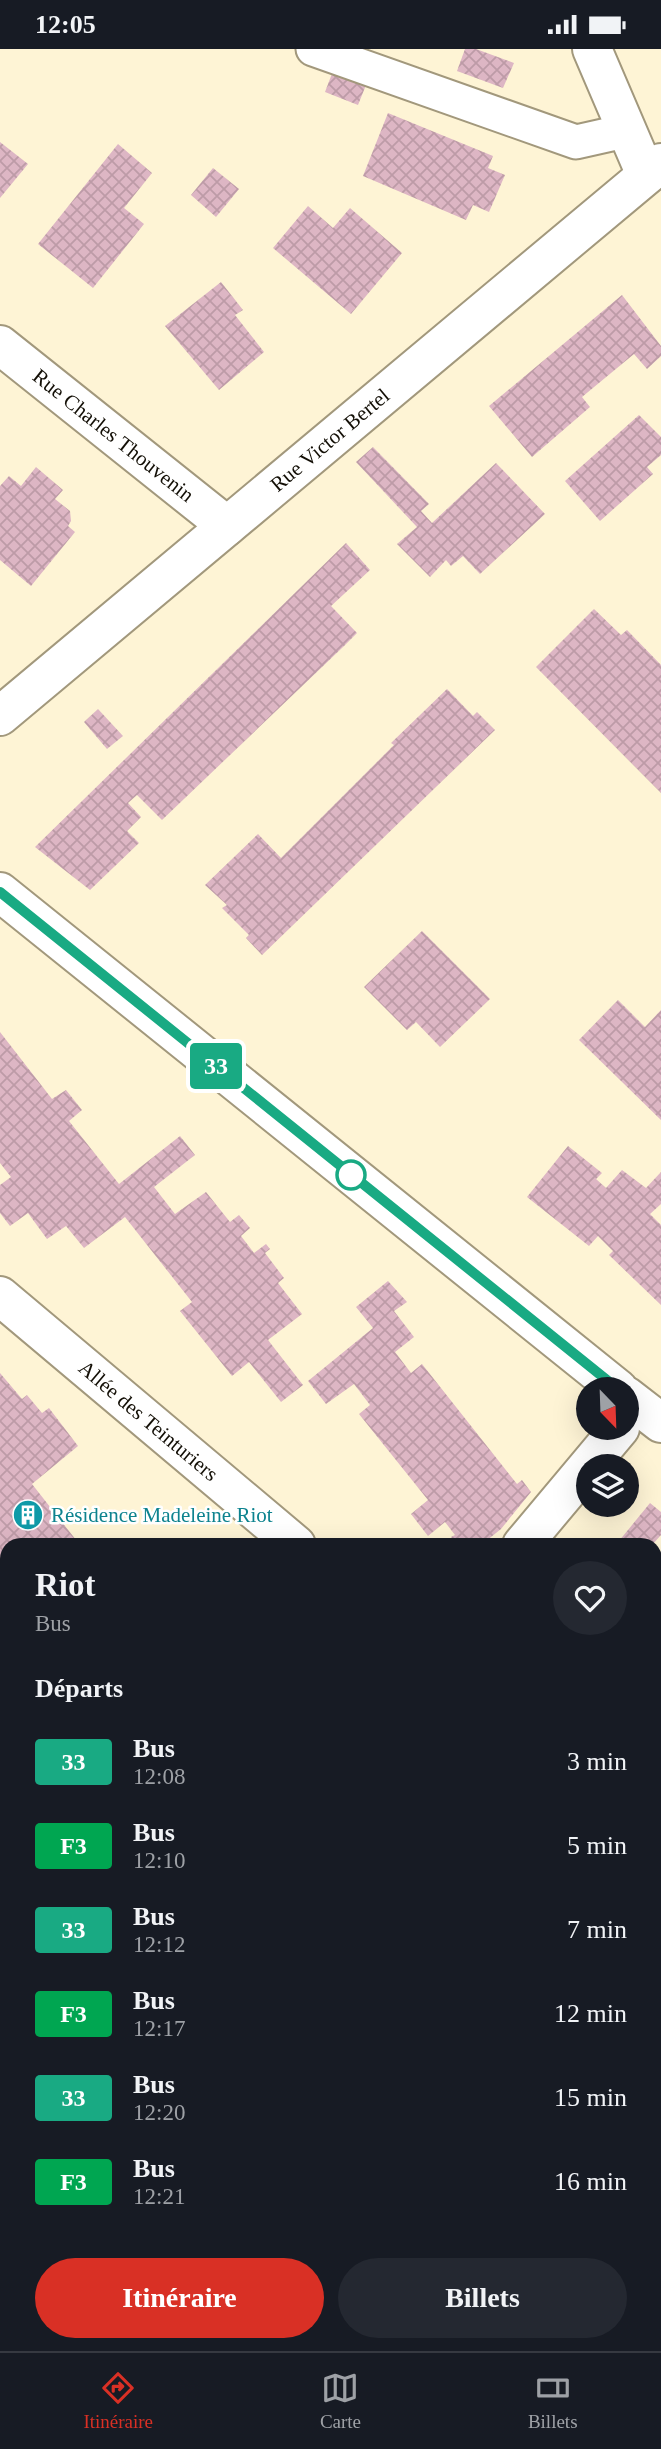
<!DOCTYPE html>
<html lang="fr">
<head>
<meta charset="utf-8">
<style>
	body { margin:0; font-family:Georgia,serif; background:#242831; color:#f1f3f6; height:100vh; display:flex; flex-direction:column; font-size:26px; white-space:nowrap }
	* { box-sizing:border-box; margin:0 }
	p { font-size:23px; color:#9ea1a6 }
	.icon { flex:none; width:38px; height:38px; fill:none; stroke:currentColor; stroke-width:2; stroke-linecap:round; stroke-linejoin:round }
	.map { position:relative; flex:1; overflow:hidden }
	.drawer { position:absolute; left:0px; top:1489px; width:662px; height:814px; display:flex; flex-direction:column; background:#171b24; border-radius:21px 21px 0 0; box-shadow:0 7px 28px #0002 }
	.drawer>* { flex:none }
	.badge { padding:0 14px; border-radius:5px; font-size:24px; line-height:46px }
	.needle { width:46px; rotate:157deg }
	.controls { position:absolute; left:576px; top:1328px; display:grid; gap:14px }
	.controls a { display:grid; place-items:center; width:63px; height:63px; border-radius:50%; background:#171b24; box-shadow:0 7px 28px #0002; font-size:35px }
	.map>.badge { position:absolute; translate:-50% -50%; box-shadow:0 0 0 4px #fff }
	h2 { padding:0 35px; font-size:26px; line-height:63px }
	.round { display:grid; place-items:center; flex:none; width:74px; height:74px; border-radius:37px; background:#242831 }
	.overview { display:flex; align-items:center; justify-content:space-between; height:119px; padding:0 35px }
	h1 { font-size:33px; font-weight:700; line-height:52px }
	.cta { display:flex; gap:14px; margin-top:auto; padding:14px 35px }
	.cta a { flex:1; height:80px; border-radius:42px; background:#d93025; color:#fff; font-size:28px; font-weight:700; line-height:80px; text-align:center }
	.cta a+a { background:#242831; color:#f1f3f6 }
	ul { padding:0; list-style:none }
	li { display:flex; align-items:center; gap:21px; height:84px; padding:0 35px }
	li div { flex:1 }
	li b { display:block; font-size:26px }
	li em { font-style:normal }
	li .badge { min-width:77px; font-weight:700; text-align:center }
	.status { display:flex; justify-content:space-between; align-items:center; height:49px; padding:0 35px; background:#171b24; direction:ltr }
	.status svg { height:19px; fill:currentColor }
	.tab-bar { display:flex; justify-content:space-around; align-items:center; height:98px; border-top:2px solid #363941; background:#171b24; font-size:19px; color:#9ea1a6 }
	.tab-bar a { display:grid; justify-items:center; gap:4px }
	.tab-bar .on { color:#d93025 }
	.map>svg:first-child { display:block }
	.building { fill:url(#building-cross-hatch) }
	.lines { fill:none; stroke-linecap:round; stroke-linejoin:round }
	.service-casing { stroke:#a2987c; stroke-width:37 }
	.minor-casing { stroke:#a2987c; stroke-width:42 }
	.service { stroke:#fff; stroke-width:33 }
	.minor { stroke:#fff; stroke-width:38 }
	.line-casing { stroke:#fff; stroke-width:16 }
	.line { stroke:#19aa83; stroke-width:10 }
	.stop-dot { fill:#fff; stroke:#19aa83; stroke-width:3.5 }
	.labels { text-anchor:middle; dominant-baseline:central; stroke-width:5; stroke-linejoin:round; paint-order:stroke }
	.street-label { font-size:21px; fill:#130f06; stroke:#fff }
	.culture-label { font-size:21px; fill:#0d838f; stroke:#fff; text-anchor:start }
</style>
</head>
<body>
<div class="status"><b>12:05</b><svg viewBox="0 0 49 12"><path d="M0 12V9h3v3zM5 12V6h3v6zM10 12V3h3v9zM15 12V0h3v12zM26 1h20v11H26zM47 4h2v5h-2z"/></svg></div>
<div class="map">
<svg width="661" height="2302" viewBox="0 0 661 2302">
	<defs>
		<pattern id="building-cross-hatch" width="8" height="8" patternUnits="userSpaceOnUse" patternTransform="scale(1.75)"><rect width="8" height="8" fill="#ddb6c4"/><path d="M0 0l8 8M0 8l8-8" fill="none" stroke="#bd9ba7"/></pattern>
	</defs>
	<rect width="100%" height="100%" fill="#fef4d5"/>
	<g class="building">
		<path d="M465 0H476L514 14 503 39 457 22Z"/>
		<path d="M333 22 366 36 358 56 325 43Z"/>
		<path d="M388 64 493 107 488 119 505 126 489 163 473 156 466 171 363 127Z"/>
		<path d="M0 93 28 115 0 149Z"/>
		<path d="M118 95 152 124 124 159 144 175 93 239 38 195Z"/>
		<path d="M213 119 239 140 216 168 191 146Z"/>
		<path d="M308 157 333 179 350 159 402 204 351 265 273 199Z"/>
		<path d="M221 233 243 261 235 266 264 303 219 341 165 277Z"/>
		<path d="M622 246 661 297V307L647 320 634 305 582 348 590 358 532 408 489 357Z"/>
		<path d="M639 366 661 388V406L647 418 653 425 600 472 565 432Z"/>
		<path d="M373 398 429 455 421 462 432 474 496 414 545 465 480 525 463 507 451 517 446 511 430 528 397 495 417 478 356 413Z"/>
		<path d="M36 418 63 441 55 450 70 462 71 472 68 477 75 483 31 537 0 511V437L9 427 21 437Z"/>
		<path d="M346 494 370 521 331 557 357 584 343 598 162 771 137 746 128 754 141 768 127 782 139 794 90 841 35 798Z"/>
		<path d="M594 560 621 586 627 581 661 616V744L536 618Z"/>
		<path d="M447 640 473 667 477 663 495 681 262 906 246 889 249 886 222 859 227 856 205 836 258 785 281 809 394 696 391 694Z"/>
		<path d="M98 660 123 687 107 700 84 673Z"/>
		<path d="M422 882 490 950 440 998 416 973 407 981 364 938Z"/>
		<path d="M618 951 645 978 661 961V1071L579 991Z"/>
		<path d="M0 983 52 1050 66 1041 82 1061 69 1072 119 1135 180 1087 195 1106 154 1138 175 1165 206 1143 230 1173 239 1166 250 1179 241 1187 254 1204 266 1195 270 1200 265 1204 284 1229 278 1234 302 1265 268 1291 303 1336 281 1353 249 1313 232 1327 180 1262 192 1253 125 1168 84 1199 66 1177 47 1190 28 1164 10 1177 0 1164V1136L11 1128 0 1114Z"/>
		<path d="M568 1097 602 1124 596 1130 606 1139 622 1121 646 1139 661 1123V1155L650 1165 661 1176V1256L609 1206 613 1202 598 1187 589 1197 527 1148Z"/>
		<path d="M388 1232 407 1253 394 1262 414 1288 395 1303 411 1324 422 1315 517 1435 522 1431 531 1443 501 1480 481 1496H458L451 1488 455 1486 445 1473 428 1487 411 1465 428 1451 359 1365 370 1356 354 1335 326 1355 308 1332 373 1279 356 1258Z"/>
		<path d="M0 1324 22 1350 27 1346 42 1364 49 1359 78 1397 32 1435 80 1496H7V1598L0 1589Z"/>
		<path d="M650 1454 661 1463V1486L652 1496H625L619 1492Z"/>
		<path d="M654 1564 661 1570V1598L654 1606Z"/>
		<path d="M654 1639 661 1644V1730L654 1725Z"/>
		<path d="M661 1747V1785L654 1793V1755Z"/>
		<path d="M0 1840 7 1849V1886L0 1891Z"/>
		<path d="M658 1971 661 1975V2060L654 2066V1973Z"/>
		<path d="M661 2180V2273L654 2279V2185Z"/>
		<path d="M250 2296H336L340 2302H255Z"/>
		<path d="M577 2296H648L653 2302H570Z"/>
	</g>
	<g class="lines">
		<g class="service-casing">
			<path id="service" d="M313 0 576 93 625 82"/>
		</g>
		<g class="minor-casing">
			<g id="minor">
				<path d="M592 0 646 126"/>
				<path id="s1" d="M0 296 227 477"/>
				<path id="s2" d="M0 667 661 114"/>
				<path d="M0 843 618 1340"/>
				<path id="s3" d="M0 1247 296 1496"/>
				<path d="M626 1347 661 1374"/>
				<path d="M522 1496 620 1379"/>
				<path d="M0 1723 7 1731"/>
				<path d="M654 1929 661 1934"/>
				<path d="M0 2069 7 2061"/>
				<path d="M654 2119 661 2114"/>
				<path d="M438 2302 445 2296"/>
			</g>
		</g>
		<use href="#service" class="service"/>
		<use href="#minor" class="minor"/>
	</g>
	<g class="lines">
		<g class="line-casing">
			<path id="line" d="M0 843 618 1340"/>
		</g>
		<use href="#line" class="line"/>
	</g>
	<defs>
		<g id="building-disc" transform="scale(1.575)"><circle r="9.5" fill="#0f9aa8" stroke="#fff"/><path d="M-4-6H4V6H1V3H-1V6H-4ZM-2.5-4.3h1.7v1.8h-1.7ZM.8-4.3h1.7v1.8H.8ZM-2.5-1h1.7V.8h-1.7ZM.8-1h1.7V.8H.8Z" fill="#fff"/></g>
	</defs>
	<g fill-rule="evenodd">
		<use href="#building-disc" x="28" y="1466"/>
	</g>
	<circle class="stop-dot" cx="351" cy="1126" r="14"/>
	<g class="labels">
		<g class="street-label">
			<text stroke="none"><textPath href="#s1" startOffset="145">Rue Charles Thouvenin</textPath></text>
			<text stroke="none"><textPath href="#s2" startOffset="430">Rue Victor Bertel</textPath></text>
			<text stroke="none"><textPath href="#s3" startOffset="194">Allée des Teinturiers</textPath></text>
		</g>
		<g class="culture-label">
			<text x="51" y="1466">Résidence Madeleine Riot</text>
		</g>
	</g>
</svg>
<div class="controls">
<a><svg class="needle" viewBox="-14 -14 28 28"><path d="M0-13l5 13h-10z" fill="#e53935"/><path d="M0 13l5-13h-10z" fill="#9ea1a6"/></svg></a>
<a><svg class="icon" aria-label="layers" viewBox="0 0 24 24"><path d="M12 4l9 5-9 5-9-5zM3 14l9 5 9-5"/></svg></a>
</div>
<b class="badge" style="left:216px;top:1017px;background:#19aa83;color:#fff">33</b>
<section class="drawer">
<div class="overview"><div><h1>Riot</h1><p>Bus</p></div><a class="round"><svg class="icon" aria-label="heart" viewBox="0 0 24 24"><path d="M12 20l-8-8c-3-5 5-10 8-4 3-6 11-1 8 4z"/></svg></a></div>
<h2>Départs</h2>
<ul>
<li><span class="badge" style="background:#19aa83;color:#fff">33</span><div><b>Bus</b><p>12:08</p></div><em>3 min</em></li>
<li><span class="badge" style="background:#00a651;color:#fff">F3</span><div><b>Bus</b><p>12:10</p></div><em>5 min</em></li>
<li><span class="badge" style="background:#19aa83;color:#fff">33</span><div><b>Bus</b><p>12:12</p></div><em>7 min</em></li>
<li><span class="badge" style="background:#00a651;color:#fff">F3</span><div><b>Bus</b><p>12:17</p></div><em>12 min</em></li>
<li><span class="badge" style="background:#19aa83;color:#fff">33</span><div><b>Bus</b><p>12:20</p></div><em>15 min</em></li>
<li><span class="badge" style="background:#00a651;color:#fff">F3</span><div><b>Bus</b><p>12:21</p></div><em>16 min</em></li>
</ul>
<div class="cta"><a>Itinéraire</a><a>Billets</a></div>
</section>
</div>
<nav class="tab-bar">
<a class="on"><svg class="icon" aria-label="directions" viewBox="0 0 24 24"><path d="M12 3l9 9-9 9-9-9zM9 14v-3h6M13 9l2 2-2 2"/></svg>Itinéraire</a>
<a><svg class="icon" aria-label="map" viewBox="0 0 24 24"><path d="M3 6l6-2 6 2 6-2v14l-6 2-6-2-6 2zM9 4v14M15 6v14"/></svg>Carte</a>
<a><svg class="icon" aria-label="tickets" viewBox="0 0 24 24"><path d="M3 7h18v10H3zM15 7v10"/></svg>Billets</a>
</nav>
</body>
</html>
